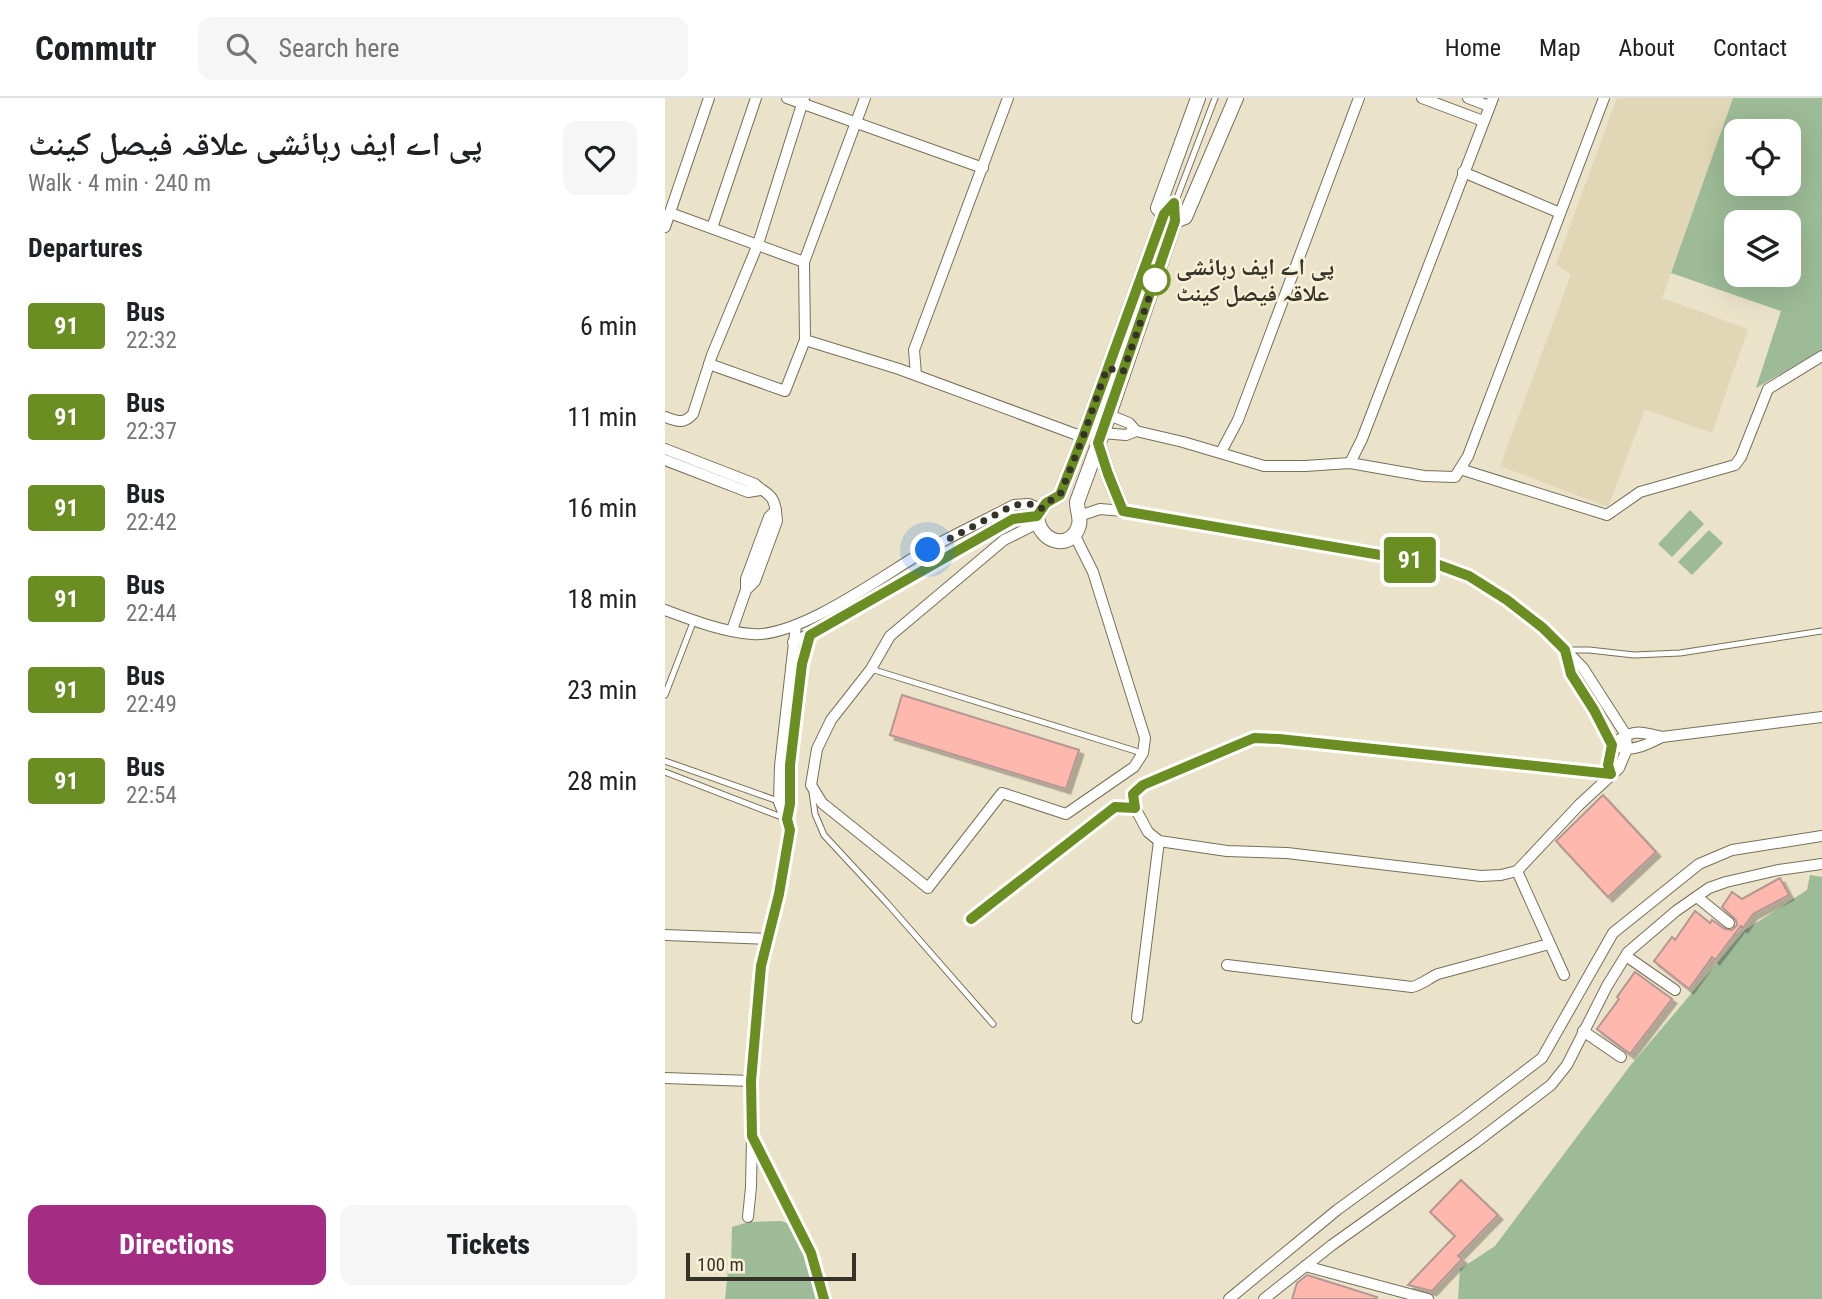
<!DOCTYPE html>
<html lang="en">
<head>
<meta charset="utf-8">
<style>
	body { margin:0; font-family:"Roboto Condensed","Noto Naskh Arabic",sans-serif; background:#f6f6f6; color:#202124; height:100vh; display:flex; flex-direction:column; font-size:26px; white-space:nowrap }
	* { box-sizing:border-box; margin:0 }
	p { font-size:23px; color:#757577 }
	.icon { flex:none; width:38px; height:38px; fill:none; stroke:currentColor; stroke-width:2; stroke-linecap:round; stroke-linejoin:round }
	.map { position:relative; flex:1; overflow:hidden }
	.side { display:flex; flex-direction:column; background:#fff; width:665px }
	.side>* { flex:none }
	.badge { padding:0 14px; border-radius:5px; font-size:24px; line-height:46px }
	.buttons { position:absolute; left:1059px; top:21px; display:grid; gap:14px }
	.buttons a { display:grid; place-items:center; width:77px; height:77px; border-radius:14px; background:#fff; box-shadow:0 7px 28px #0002; font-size:35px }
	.scale { position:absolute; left:21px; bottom:18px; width:170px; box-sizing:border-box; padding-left:7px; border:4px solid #353228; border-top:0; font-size:19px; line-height:24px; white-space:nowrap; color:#353228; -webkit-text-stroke:5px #f7efd6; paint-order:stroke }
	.you { position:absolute; width:35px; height:35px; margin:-18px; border:5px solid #fff; border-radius:50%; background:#1a73e8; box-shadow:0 0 0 10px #1a73e833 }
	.map>.badge { position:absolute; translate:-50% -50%; box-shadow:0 0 0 4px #fff }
	h2 { padding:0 28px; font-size:26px; line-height:63px }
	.round { display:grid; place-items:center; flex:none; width:74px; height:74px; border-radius:14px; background:#f6f6f6 }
	.summary { display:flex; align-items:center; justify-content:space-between; height:119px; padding:0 28px }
	h1 { font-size:33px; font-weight:800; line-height:52px }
	.primary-button { display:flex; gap:14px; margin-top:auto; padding:14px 28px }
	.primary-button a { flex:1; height:80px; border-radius:14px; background:#a42c82; color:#fff; font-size:28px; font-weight:800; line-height:80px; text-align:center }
	.primary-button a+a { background:#f6f6f6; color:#202124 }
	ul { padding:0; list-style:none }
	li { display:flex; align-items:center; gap:21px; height:91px; padding:0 28px }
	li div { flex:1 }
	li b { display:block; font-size:26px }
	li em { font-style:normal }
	li .badge { min-width:77px; font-weight:700; text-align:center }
	header { display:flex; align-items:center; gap:42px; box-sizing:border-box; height:98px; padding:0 35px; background:#fff; border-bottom:2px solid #e0e0e0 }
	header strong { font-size:33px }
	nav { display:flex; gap:38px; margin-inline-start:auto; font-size:24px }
	.search { width:490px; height:63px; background:#f6f6f6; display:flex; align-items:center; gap:18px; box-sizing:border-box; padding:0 24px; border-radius:14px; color:#757577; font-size:26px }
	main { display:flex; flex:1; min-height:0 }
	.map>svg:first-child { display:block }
	.built { fill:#e1d7b6 }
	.green { fill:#9dbb97; fill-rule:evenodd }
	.building { fill:#feb8ae; stroke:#b49793; stroke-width:2; filter:url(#shadow) }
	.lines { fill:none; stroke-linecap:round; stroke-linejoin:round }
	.service-casing { stroke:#777059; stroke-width:7 }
	.minor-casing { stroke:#777059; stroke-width:12 }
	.tertiary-casing { stroke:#777059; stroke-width:16 }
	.service { stroke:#fff; stroke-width:5 }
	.minor { stroke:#fff; stroke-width:10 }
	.tertiary { stroke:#fff; stroke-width:14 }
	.line-casing { stroke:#fff; stroke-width:16 }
	.line { stroke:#6b8e23; stroke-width:10 }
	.walk { stroke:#353228; stroke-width:7; stroke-dasharray:0 12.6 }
	.stop-dot { fill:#fff; stroke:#6b8e23; stroke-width:3.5 }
	.labels { text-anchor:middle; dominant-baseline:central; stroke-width:5; stroke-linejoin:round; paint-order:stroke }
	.stop-label { font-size:23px; font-weight:bold; fill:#353228; stroke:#f7efd6; text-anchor:start }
</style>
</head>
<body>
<header>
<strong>Commutr</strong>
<div class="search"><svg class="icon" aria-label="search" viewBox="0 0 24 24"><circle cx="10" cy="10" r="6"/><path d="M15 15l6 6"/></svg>Search here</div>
<nav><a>Home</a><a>Map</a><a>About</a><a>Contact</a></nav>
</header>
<main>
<section class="side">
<div class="summary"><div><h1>پی اے ایف رہائشی علاقہ فیصل کینٹ</h1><p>Walk · 4 min · 240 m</p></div><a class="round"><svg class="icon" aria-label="heart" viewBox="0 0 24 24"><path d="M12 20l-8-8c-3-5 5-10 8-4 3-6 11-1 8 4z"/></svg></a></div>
<h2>Departures</h2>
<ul>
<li><span class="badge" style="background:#6b8e23;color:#fff">91</span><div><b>Bus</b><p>22:32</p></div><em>6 min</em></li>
<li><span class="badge" style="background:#6b8e23;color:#fff">91</span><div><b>Bus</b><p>22:37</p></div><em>11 min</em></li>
<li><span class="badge" style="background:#6b8e23;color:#fff">91</span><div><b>Bus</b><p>22:42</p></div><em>16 min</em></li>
<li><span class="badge" style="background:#6b8e23;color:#fff">91</span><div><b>Bus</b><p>22:44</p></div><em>18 min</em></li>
<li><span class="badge" style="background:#6b8e23;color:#fff">91</span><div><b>Bus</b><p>22:49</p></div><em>23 min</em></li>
<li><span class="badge" style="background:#6b8e23;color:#fff">91</span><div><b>Bus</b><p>22:54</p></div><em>28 min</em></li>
</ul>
<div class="primary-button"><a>Directions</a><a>Tickets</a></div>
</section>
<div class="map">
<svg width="1157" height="1201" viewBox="0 0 1157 1201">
	<defs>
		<filter id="shadow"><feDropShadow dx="4.5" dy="4.5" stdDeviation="0" flood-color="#0004"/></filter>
	</defs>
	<rect width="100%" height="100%" fill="#eae2c9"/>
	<path class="built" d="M952 0H1068L997 200 1083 231 1047 335 980 311 943 409 835 368 906 177 891 166Z"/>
	<g class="green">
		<path d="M1068 0H1157V252L1091 290 1116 213 1006 175ZM1124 33V86H1071V33ZM1124 124V177H1071V124Z"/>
		<path d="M1025 412 1039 426 1007 459 993 446Z"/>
		<path d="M1044 432 1058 445 1027 477 1013 464Z"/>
		<path d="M1145 777 1157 779V1201H793L795 1171 830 1148 965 968 1080 832 1142 792Z"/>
		<path d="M116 1123 128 1127 141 1155 155 1201H60L63 1172 66 1171 67 1129 84 1124Z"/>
	</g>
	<g class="building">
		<path d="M237 597 414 652 401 691 225 637Z"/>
		<path d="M938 697 991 754 943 799 891 743Z"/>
		<path d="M1115 780 1124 797 1088 816 1078 830 1076 828 1050 862 1047 859 1024 891 989 863 1007 839 1010 842 1030 813 1045 825 1047 822 1060 831 1067 832 1072 827 1071 822 1057 809 1067 794 1077 801Z"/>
		<path d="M970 874 1007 901 965 956 932 931 954 901 952 899Z"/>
		<path d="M796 1082 833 1117 793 1158 797 1161 767 1193 743 1187 790 1138 765 1114Z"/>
		<path d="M642 1177 712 1199 711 1201H627L632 1185Z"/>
	</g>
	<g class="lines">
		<g class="service-casing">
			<g id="service">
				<path d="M510 105 550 0"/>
				<path d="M903 552H924L969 557 1015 555 1157 533"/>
				<path d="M206 571 477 655"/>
				<path d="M0 597 29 522"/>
				<path d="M0 663 116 704"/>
				<path d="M0 674 119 720"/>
				<path d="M147 694 150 716 159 737 222 805 328 926"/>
				<path d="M306 821 450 709 470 710"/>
			</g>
		</g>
		<g class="minor-casing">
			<g id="minor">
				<path d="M122 0 318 70"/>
				<path d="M757 0 818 23"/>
				<path d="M803 0 824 8"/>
				<path d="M798 74 895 115"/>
				<path d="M5 115 139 164"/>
				<path d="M0 129 44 0"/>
				<path d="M47 130 91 0"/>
				<path d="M140 242 234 271 418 339"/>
				<path d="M44 266 120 293 140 242 139 164 200 0"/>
				<path d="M251 277 249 252 343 0"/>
				<path d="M444 317 464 325 471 333"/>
				<path d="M0 319C12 323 18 327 28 316L47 257 93 146 139 0"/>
				<path d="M437 335 461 337 471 333 518 344 599 368H640L685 365 759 378 790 379 803 358 939 0"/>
				<path d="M0 351 90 386C95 391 100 393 105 398 111 404 111 415 112 423L90 483 81 492"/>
				<path d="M556 354 573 322 694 0"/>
				<path d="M0 362 83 394 95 392"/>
				<path d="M685 365 697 341 828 0"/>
				<path d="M795 371 942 417 975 394 1070 367 1076 359 1103 291 1157 258"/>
				<path d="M414 418 435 411 458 413 774 467 804 478 842 502 878 529 918 570 961 637 962 651 954 670 914 707 852 773 836 777 816 778 622 755 562 753 494 743 483 734 470 710 468 696 478 687 577 644 589 640 614 641 946 676"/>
				<path d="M373 425 339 442 225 538 206 571 166 622 152 651 146 687 157 705 263 790 337 695 401 716 469 669 478 655 480 640 428 474 409 436"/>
				<path d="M0 512C27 522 58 534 87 536 135 540 221 475 263 451 291 436 320 422 349 407L364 406 376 411"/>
				<path d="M67 532 81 492V481L104 419 111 412"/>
				<path d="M128 544 161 528 348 421 372 418"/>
				<path d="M901 554 906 576 929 612 946 647 943 667 946 676"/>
				<path d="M946 647C968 631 972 633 997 639L1157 619"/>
				<path d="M957 650C970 653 985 645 997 639"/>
				<path d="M122 721 125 706V667L137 566 146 534"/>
				<path d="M852 773 899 877"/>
				<path d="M1032 799 1064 825"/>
				<path d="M0 837 103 841"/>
				<path d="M961 858 1010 892"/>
				<path d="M562 867 747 889C756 887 764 880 773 876L884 846"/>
				<path d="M472 920 494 743"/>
				<path d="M918 933 956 959"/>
				<path d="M0 980 86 983"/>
				<path d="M89 1041 146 1155 159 1201"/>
				<path d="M83 1119 86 1089 87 1039 86 983 96 868 114 796 125 732 114 704 115 668 131 527"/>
				<path d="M640 1168 763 1201"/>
				<path d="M564 1201 672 1112 801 1018 877 960 948 835 1034 766 1067 752 1157 738"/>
				<path d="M599 1201 667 1147 810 1045 886 987 902 967 942 888 963 854 1011 813 1044 790 1061 784 1113 772 1157 766"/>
			</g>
		</g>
		<g class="tertiary-casing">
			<g id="tertiary">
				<path d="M509 105 510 123 444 317 412 404C412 412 416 420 414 427 407 453 374 446 372 418L381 405 395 397 418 339 499 116Z"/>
				<path d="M499 116 493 110 533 0"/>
				<path d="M510 123 520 119 571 0"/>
				<path d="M433 345 443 376 458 413"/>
			</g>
		</g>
		<use href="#service" class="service"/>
		<use href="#minor" class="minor"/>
		<use href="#tertiary" class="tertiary"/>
	</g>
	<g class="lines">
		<g class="line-casing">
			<path id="line" d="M159 1201 146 1155 87 1038 86 983 96 868 114 796 125 732 122 721 125 706V667L137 566 145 537 348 421 372 418 381 405 395 397 418 339 499 116 509 105 510 123 433 345 443 376 458 413 774 467 804 478 842 502 878 530 900 552 906 576 929 612 947 647 943 667 946 676 614 641 589 640 478 687 468 696 470 710 450 709 306 821"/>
		</g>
		<use href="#line" class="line"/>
		<path class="walk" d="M263 452 349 407 365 406 376 411 381 405 395 397 418 339 442 270 458 274 493 174 490 182"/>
	</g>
	<circle class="stop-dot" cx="490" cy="182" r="14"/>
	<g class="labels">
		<g class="stop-label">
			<text x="511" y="169">پی اے ایف رہائشی<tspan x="511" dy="26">علاقہ فیصل کینٹ</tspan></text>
		</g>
	</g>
</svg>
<div class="buttons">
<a><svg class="icon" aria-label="locate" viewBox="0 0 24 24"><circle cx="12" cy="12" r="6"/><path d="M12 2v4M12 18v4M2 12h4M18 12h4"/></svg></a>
<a><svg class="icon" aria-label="layers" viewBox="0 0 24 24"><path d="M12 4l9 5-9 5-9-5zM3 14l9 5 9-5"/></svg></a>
</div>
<div class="scale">100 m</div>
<div class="you" style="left:263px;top:452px"></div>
<b class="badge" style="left:745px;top:462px;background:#6b8e23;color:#fff">91</b>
</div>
</main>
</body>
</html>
